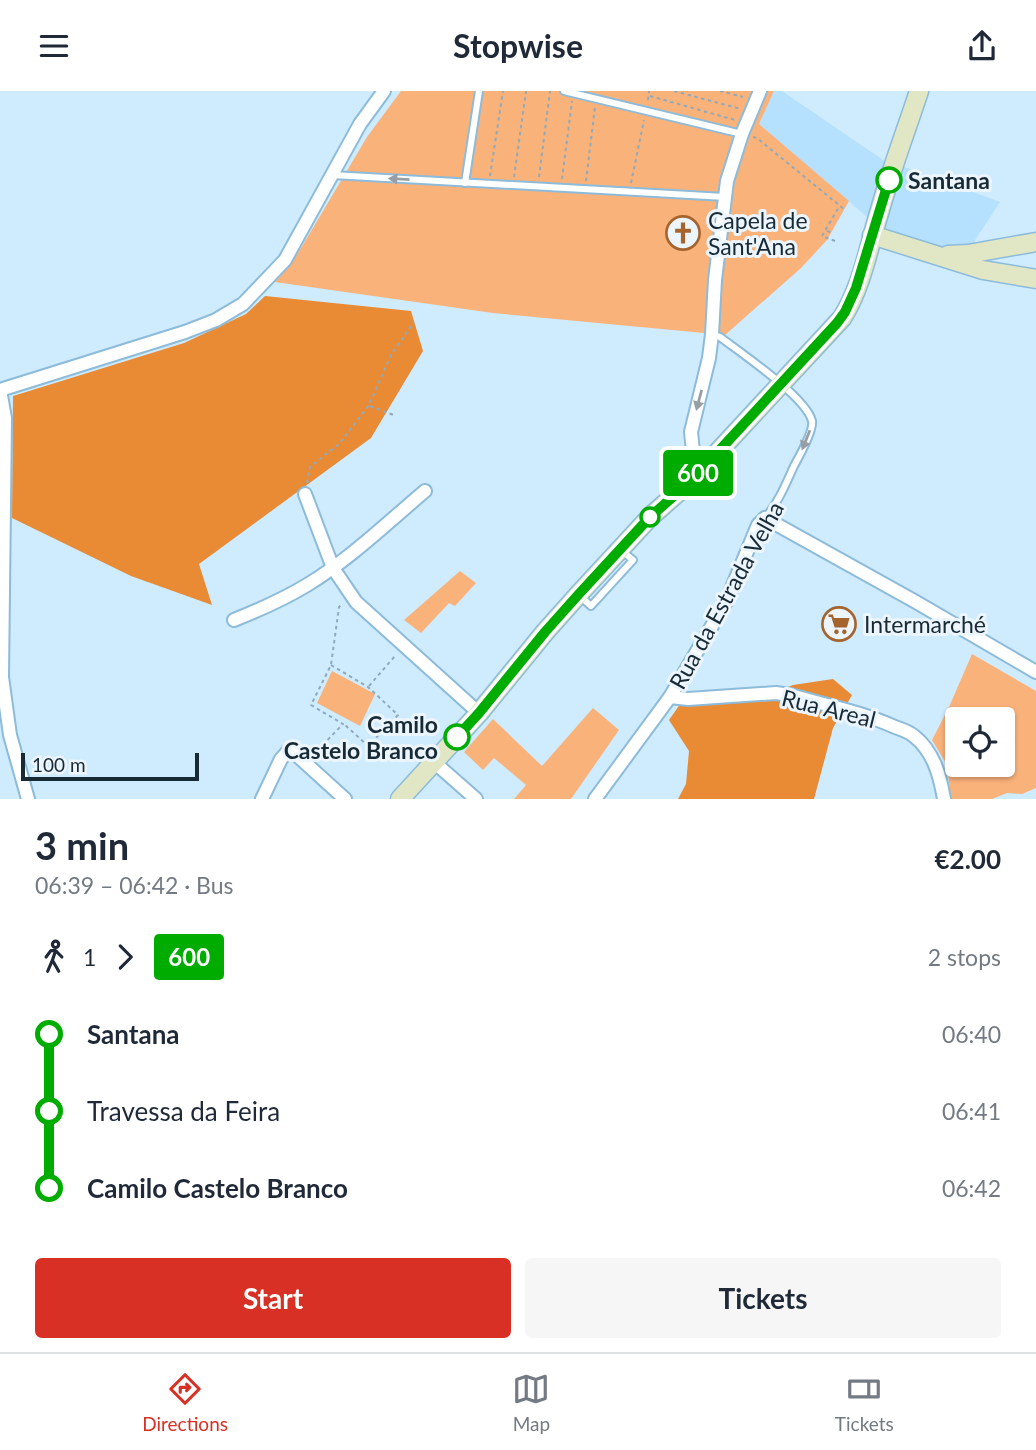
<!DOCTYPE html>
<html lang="en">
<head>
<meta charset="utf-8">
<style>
	body { margin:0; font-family:Lato,sans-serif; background:#f6f6f7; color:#1f2937; height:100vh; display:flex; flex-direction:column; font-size:26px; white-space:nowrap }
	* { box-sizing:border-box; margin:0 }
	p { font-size:23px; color:#747a83 }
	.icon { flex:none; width:38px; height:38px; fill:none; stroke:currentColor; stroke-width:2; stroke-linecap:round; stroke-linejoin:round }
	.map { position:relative; height:708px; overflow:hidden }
	.side { display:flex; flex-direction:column; background:#fff; flex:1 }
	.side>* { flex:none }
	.badge { padding:0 14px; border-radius:5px; font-size:24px; line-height:46px }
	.tools { position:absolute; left:945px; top:616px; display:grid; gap:14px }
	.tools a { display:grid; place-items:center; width:70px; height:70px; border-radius:7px; background:#fff; box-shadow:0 2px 5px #0004; font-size:35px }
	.scale { position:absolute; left:21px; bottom:18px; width:178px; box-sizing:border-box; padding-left:7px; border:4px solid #172a36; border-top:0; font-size:19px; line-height:24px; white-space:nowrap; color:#172a36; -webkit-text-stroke:5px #ecf5fc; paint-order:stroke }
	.map>.badge { position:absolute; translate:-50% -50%; box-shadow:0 0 0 4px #fff }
	.legs { display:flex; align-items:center; gap:10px; height:77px; padding:0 35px; font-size:23px }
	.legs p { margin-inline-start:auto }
	.head { display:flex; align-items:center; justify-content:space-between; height:119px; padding:0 35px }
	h1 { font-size:38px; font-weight:700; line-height:52px }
	.action { display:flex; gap:14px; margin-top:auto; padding:14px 35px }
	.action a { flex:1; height:80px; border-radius:7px; background:#d93025; color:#fff; font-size:28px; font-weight:700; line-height:80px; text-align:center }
	.action a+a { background:#f6f6f7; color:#1f2937 }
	ul { padding:0 35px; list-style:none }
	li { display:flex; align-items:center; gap:24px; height:77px; font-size:26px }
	li i { display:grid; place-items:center; width:10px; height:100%; margin:0 9px; background:currentColor }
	li i::after { content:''; width:18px; height:18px; margin:-9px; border:5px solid; border-radius:50%; background:#fff }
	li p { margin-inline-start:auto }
	li:first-child i { background:linear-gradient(#0000 50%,currentColor 0) }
	li:last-child i { background:linear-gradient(currentColor 50%,#0000 0) }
	header { display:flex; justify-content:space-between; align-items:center; height:91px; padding:0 35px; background:#fff; font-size:32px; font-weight:700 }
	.menu { display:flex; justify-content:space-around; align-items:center; height:98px; border-top:2px solid #e0e1e3; background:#fff; font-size:19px; color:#747a83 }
	.menu a { display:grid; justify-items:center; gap:4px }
	.menu .selected { color:#d93025 }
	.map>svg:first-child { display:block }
	.built { fill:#b5e0fe }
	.green { fill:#fab27b; fill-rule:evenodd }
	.forest { fill:#e98a35 }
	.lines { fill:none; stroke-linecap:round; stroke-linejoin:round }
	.lane-casing { stroke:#8dbbda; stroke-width:10 }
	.street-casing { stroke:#8dbbda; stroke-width:16 }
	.secondary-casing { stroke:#8dbbda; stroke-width:21 }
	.path { stroke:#91aabb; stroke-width:2; stroke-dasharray:3.5 3.5; stroke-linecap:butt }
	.lane { stroke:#fff; stroke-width:6 }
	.street { stroke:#fff; stroke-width:12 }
	.secondary { stroke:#e1e7c4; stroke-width:18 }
	.oneway { fill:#979fa5 }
	.line-1-casing { stroke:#fff; stroke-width:16 }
	.line-1 { stroke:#00ac00; stroke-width:10 }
	.stop-1-dot { fill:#fff; stroke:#00ac00; stroke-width:3.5 }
	.labels { text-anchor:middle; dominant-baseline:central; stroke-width:6; stroke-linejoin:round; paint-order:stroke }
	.stop-label { font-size:23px; font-weight:bold; fill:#172a36; stroke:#ecf5fc; text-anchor:start }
	.poi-label { font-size:23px; fill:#172a36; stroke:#ecf5fc; text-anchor:start }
	.street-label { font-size:23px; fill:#172a36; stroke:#ecf5fc }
</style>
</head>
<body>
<header><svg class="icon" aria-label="menu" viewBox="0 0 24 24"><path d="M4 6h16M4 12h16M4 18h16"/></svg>Stopwise<svg class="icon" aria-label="share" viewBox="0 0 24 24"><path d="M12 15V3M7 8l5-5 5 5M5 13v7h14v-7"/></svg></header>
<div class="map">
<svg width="1036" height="708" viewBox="0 0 1036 708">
	<rect width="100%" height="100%" fill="#cfebfe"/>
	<g class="built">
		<path d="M774 0H782L883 69 893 72 874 132 759 33Z"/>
		<path d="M896 73 1000 111 975 149V161L955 163 873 144Z"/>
	</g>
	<g class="green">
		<path d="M401 0H774L759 33 849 110 827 149 801 177 725 244 493 222 275 191 301 157 367 46Z"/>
		<path d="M460 480 476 492 455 515 449 512 421 542 404 529Z"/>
		<path d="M972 563 1036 600V697L1022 703 1007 702 992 708H951L947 674 932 649 949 616ZM957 628H1003V674H957Z"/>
		<path d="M332 580 375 603 360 635 317 612Z"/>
		<path d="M593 617 619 639 571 708H514L526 694 494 667 483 679 464 661 493 628 542 675Z"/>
	</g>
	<g class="forest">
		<path d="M265 205 411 220 423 260 371 347 199 473 212 514 131 485 12 427 13 305 184 252 246 223Z"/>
		<path d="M833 588 852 604 833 637 814 708H678L686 693 689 660 669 629 683 609 765 605 793 594Z"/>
	</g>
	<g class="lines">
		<g class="lane-casing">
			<g id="lane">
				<path d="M564 0 742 43"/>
				<path d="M332 84 725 106"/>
				<path d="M465 92 479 0"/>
				<path d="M712 243 720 246C741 262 806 306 812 330 814 339 799 366 794 375 786 393 778 412 765 427"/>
				<path d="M581 506 591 515 633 469 622 460"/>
			</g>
		</g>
		<g class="street-casing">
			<g id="street">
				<path d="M0 299 185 241 216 229 243 213 285 169 360 33 384 0"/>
				<path d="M0 299 5 327 2 586 10 644 28 708"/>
				<path d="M706 374 693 360 691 341 709 267 712 243 715 189 727 90 742 43 760 0"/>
				<path d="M305 403 333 477 356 511 479 622"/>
				<path d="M234 529C259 519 284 508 307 494 350 468 387 432 425 400"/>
				<path d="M670 606 688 608 776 602 790 604C825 614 862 621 895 636 901 638 909 641 914 645 934 661 940 685 944 708"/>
				<path d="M434 671 476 708"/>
				<path d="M262 708 281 668 290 658 345 708"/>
				<path d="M595 708 670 606 726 511 758 434 765 427 916 511 1036 581"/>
			</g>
		</g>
		<g class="secondary-casing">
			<g id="secondary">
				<path d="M872 144 983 179 1036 188"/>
				<path d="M948 164 968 163 1036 151"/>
				<path d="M400 708 479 622 545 541 578 504 650 426 692 389 842 227C862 196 869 154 880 119 891 79 906 40 919 0"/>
			</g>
		</g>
		<g class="path">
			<path d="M674 0 741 18"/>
			<path d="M720 0 743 6"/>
			<path d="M650 5 735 29"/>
			<path d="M648 9 649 0"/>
			<path d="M753 46 757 47 845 119"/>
			<path d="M490 85 503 0"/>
			<path d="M514 86 526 0"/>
			<path d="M539 86 550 0"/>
			<path d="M562 88 572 10"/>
			<path d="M586 90 595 16"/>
			<path d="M631 92 644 29"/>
			<path d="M827 140 833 142"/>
			<path d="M835 150 822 145 839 116"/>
			<path d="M370 315 396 325"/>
			<path d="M307 392 310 376 340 352 369 314 391 264 414 231"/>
			<path d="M331 574 368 596 398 624 368 655 344 633"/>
			<path d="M369 595 395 565"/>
			<path d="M313 664 343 633 311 614 331 574 339 516 341 514"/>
		</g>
		<use href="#lane" class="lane"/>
		<use href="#street" class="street"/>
		<use href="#secondary" class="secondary"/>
	</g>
	<defs><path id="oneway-solid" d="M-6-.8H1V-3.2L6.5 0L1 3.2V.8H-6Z" transform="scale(1.75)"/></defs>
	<g class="oneway">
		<use href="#oneway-solid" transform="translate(399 88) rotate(-177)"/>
		<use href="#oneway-solid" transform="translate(699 309) rotate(105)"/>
		<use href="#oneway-solid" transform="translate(806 349) rotate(112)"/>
	</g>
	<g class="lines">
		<g class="line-1-casing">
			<path id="line-1" d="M457 646 479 622 545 541 578 504 650 426 692 389 837 232 845 221 856 197 889 89"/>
		</g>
		<use href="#line-1" class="line-1"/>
	</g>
	<defs>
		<g id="church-ring" transform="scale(1.75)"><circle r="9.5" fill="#ecf5fc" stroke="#a5642e" stroke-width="1.5"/><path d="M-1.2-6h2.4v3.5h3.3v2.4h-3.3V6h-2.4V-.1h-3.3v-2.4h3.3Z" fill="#a5642e"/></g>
		<g id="supermarket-ring" transform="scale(1.75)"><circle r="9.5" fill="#ecf5fc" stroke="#a5642e" stroke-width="1.5"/><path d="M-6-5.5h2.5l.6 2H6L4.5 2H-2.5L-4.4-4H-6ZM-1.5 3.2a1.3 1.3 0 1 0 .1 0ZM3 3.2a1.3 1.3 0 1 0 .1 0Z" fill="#a5642e"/></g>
	</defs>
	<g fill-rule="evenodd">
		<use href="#church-ring" x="683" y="142"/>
		<use href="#supermarket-ring" x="839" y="533"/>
	</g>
	<g class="stop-1-dot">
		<circle cx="889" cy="89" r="12"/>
		<circle cx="650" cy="426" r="9"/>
		<circle cx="457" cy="646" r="12"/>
	</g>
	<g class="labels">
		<g class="stop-label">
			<text x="908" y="89">Santana</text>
			<text x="438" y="633" text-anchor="end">Camilo<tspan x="438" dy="26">Castelo Branco</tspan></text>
		</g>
		<g class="poi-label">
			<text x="708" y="129">Capela de<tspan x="708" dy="26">Sant'Ana</tspan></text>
			<text x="864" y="533">Intermarché</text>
		</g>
		<g class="street-label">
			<text transform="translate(726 504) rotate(-61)">Rua da Estrada Velha</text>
			<text transform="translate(829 617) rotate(14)">Rua Areal</text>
		</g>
	</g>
</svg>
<div class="tools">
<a><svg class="icon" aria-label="locate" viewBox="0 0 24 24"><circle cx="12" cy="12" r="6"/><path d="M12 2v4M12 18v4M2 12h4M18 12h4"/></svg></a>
</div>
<div class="scale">100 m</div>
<b class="badge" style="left:698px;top:382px;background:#00ac00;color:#fff">600</b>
</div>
<section class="side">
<div class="head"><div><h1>3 min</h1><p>06:39 – 06:42 · Bus</p></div><b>€2.00</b></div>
<div class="legs"><svg class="icon" aria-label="walk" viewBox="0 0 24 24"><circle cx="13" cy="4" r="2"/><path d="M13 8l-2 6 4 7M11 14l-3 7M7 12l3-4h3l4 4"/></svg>1<svg class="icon" aria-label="forward" viewBox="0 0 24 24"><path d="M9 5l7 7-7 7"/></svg><b class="badge" style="background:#00ac00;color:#fff">600</b><p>2 stops</p></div>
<ul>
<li><i style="color:#00ac00"></i><b>Santana</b><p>06:40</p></li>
<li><i style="color:#00ac00"></i><span>Travessa da Feira</span><p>06:41</p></li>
<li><i style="color:#00ac00"></i><b>Camilo Castelo Branco</b><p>06:42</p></li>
</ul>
<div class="action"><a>Start</a><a>Tickets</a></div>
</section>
<nav class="menu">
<a class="selected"><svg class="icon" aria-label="directions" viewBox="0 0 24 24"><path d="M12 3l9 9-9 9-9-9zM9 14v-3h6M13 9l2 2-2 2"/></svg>Directions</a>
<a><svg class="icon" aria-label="map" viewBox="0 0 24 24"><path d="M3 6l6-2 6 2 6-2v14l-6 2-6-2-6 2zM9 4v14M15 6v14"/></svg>Map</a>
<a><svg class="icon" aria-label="tickets" viewBox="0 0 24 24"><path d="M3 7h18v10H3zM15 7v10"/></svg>Tickets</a>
</nav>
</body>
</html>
